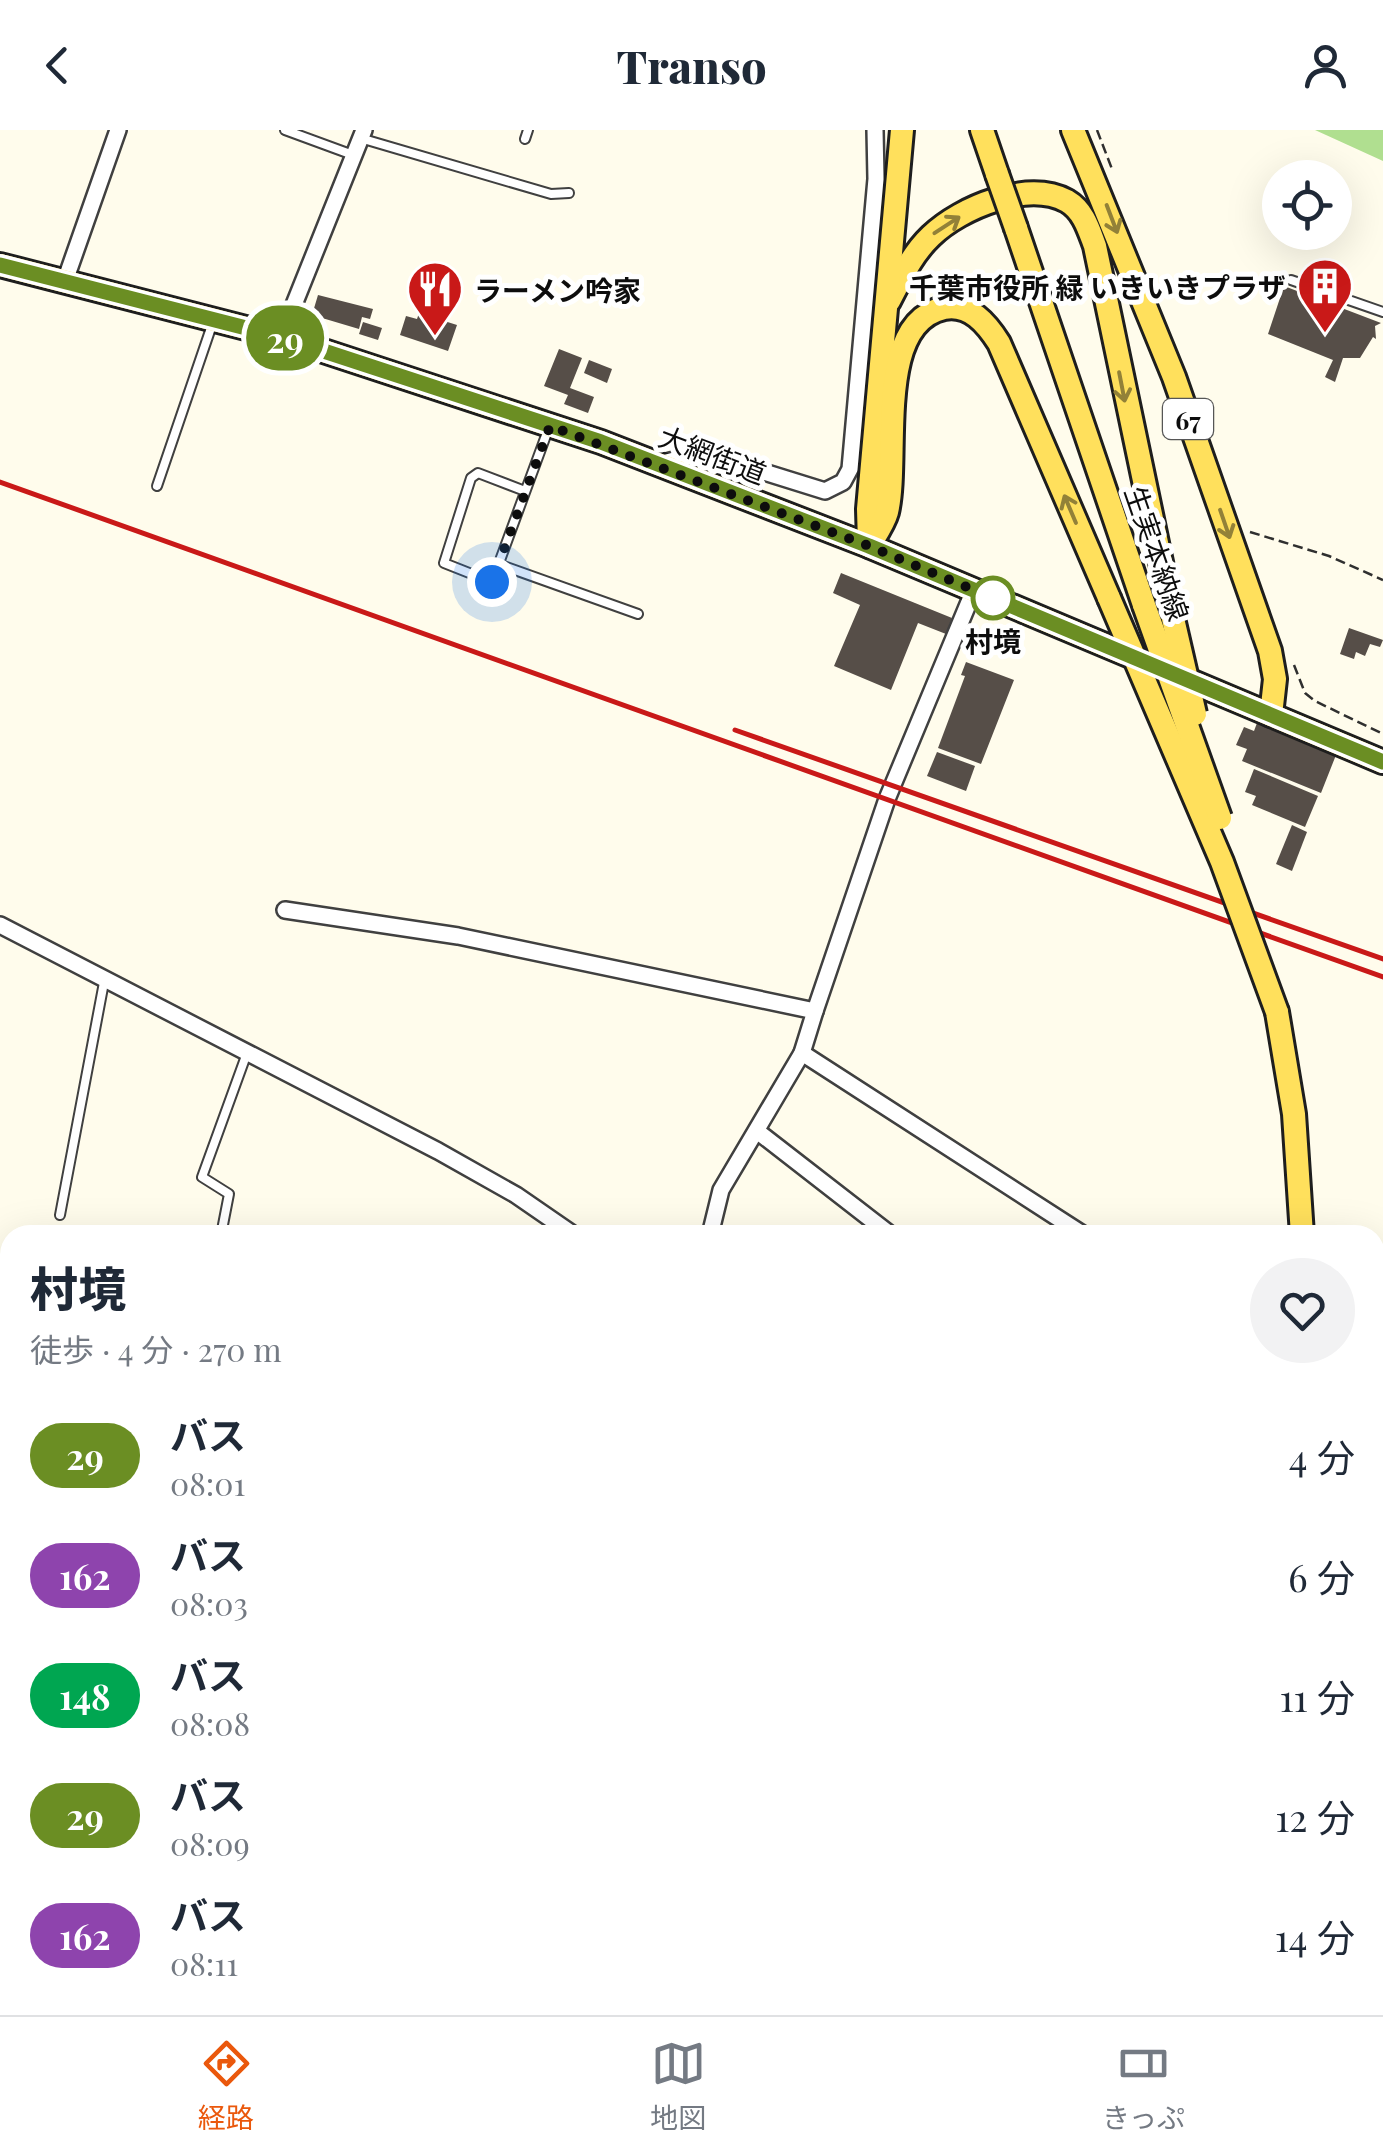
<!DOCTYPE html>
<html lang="ja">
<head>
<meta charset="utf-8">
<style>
	body { margin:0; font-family:"Playfair Display","Noto Sans JP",serif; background:#f2f2f3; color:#1f2937; height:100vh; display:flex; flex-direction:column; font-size:38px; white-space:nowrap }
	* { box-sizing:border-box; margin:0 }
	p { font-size:32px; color:#747a83 }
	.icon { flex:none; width:55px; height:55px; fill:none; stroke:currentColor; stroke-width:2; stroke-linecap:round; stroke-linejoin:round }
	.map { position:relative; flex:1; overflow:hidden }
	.panel { position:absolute; left:0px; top:1095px; width:1385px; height:790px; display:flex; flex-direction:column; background:#fff; border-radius:30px 30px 0 0; box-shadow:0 10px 40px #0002 }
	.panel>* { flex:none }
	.badge { padding:0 20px; border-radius:32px; font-size:35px; line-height:65px }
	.tools { position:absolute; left:1262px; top:30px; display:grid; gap:20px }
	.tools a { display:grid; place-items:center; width:90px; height:90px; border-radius:50%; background:#fff; box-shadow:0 10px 40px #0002; font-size:50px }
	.you { position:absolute; width:50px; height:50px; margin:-25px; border:8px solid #fff; border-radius:50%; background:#1a73e8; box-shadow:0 0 0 15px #1a73e833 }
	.map>.badge { position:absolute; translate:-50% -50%; box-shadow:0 0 0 5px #fff }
	.round { display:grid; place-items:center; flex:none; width:105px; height:105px; border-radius:52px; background:#f2f2f3 }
	.headline { display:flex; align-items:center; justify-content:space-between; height:170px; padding:0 30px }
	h1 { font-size:48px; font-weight:800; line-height:75px }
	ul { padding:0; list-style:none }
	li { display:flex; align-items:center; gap:30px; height:120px; padding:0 30px }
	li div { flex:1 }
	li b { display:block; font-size:38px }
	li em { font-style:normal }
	li .badge { min-width:110px; font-weight:700; text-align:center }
	header { display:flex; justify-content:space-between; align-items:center; height:130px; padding:0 30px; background:#fff; font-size:45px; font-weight:800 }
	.dock { display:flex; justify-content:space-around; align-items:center; height:140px; border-top:2px solid #e0e1e3; background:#fff; font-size:28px; color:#747a83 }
	.dock a { display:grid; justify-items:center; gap:5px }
	.dock .active { color:#ea580c }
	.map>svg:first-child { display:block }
	.forest { fill:#b0df90 }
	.building { fill:#564e48 }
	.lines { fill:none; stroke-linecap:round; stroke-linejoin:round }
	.service-casing { stroke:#404040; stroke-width:12 }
	.minor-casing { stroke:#404040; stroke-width:20 }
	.primary-casing { stroke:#1e1e1e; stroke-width:28 }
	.path { stroke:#2f2f2f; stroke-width:2.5; stroke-dasharray:10 5; stroke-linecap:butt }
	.service { stroke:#fff; stroke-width:8 }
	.minor { stroke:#fff; stroke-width:15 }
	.primary { stroke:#ffe05c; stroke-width:22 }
	.rail { stroke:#c91918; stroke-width:5 }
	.primary-bridge-casing { stroke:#1e1e1e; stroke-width:28; stroke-linecap:butt }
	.primary-bridge { stroke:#ffe05c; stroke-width:22 }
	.oneway { stroke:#928138 }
	.line-casing { stroke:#fff; stroke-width:22 }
	.line { stroke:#6b8e23; stroke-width:15 }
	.walk { stroke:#0d0d0d; stroke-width:10; stroke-dasharray:0 18 }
	.stop-dot { fill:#fff; stroke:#6b8e23; stroke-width:5 }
	.labels { text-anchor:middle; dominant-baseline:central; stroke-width:10; stroke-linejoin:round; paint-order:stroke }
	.shield { fill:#fff; stroke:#565656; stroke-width:2.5 }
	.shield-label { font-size:25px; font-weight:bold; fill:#0d0d0d }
	.poi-label { font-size:28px; font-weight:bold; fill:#0d0d0d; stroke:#fff; text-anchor:end }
	.street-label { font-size:28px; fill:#0d0d0d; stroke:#fff }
	.stop-label { font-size:28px; font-weight:bold; fill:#0d0d0d; stroke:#fff }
</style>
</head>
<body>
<header><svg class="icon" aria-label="back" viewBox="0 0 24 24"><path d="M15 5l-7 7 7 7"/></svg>Transo<svg class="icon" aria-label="person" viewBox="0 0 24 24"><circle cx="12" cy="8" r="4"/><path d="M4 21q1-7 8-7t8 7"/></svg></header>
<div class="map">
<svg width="1383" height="1885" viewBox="0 0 1383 1885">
	<rect width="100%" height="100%" fill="#fffcec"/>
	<g class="forest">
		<path d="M1315 0H1383V31Z"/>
		<path d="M10 1785V1875H142L147 1885H0V1793Z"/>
		<path d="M792 1875H931L928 1885H785Z"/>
	</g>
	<g class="building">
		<path d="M1284 156 1381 193 1375 196 1376 209 1373 207 1360 228H1343L1335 252 1325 247 1333 230 1268 204Z"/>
		<path d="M318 165 373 179 370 189 362 187 359 199 312 185Z"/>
		<path d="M419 183 457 195 448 221 400 205 406 186 417 189Z"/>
		<path d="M363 192 382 198 378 210 359 204Z"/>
		<path d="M559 219 582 228 570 258 594 267 588 283 564 274 568 265 544 256Z"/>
		<path d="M589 230 612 239 607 253 584 243Z"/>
		<path d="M841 443 952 488 946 504 918 493 891 560 834 536 860 475 833 463Z"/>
		<path d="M1349 498 1383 510 1380 517 1370 514 1365 526 1356 522 1354 529 1340 524Z"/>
		<path d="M966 532 1014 550 981 634 938 618 965 546 961 545Z"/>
		<path d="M1257 593 1336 625 1321 663 1242 631 1247 619 1236 615 1244 597 1254 601Z"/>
		<path d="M937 622 975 636 966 661 927 646Z"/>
		<path d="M1254 639 1318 666 1305 697 1252 675 1256 666 1245 662Z"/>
		<path d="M1292 695 1307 702 1292 741 1276 734Z"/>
	</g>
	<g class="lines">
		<g class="service-casing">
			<g id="service">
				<path d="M285 0 353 25"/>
				<path d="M360 8 551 64 569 63"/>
				<path d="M525 9 528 0"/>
				<path d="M1291 150 1383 182"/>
				<path d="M157 356 213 192"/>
				<path d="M525 361 478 343 471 348 444 433 492 452 548 300"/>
				<path d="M498 434 638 484"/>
				<path d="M60 1085 105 847"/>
				<path d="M221 1105 229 1064 202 1047 247 923"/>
			</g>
		</g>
		<g class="minor-casing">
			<g id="minor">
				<path d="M65 151 118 0"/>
				<path d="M281 207 364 0"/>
				<path d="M658 334 703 323 825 361 843 352 850 339 876 49 875 0"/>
				<path d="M285 780 458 806 815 881 802 923 721 1060 710 1105"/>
				<path d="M0 795 438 1021 516 1065 574 1105"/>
				<path d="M815 881 887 669 974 460"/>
				<path d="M802 923 1084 1105"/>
				<path d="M757 1001 891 1105"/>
				<path d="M0 1327 10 1329"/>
				<path d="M1375 1417 1383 1398"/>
				<path d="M1375 1687 1383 1690"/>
				<path d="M1264 1875 1270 1885"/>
			</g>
		</g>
		<g class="primary-casing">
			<g id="primary">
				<path d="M982 0 997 44"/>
				<path d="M1073 0 1174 247 1270 521 1275 549 1271 585"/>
				<path d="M1016 98 1144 475"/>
				<path d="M0 135 281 207 601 312 869 416 1383 632"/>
				<path d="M889 171C901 148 912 124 931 106 961 77 1028 50 1067 71 1084 81 1089 100 1095 116L1171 480"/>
				<path d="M869 413 868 379 902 0"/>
				<path d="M869 416C875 406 884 393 887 382 900 328 873 193 944 178 970 173 987 194 999 213L1109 468"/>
				<path d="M1277 882 1294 984 1302 1105"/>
				<path d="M982 1885 988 1875"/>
			</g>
		</g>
		<g class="path">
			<path d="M1097 0 1112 39"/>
			<path d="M1250 402 1329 426 1383 450"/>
			<path d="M1294 535 1305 563 1315 571 1383 604"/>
			<path d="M0 1498 10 1492"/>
			<path d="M340 1885 346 1875"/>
		</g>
		<use href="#service" class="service"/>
		<use href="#minor" class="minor"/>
		<use href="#primary" class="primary"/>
		<g class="rail">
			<path d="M0 352 1383 847"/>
			<path d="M735 600 1383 829"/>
		</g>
		<g class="primary-bridge-casing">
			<g id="primary-bridge">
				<path d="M997 44 1016 98"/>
				<path d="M1109 468 1222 732 1277 882"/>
				<path d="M1144 475 1220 688"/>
				<path d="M1171 480 1195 584"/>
			</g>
		</g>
		<use href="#primary-bridge" class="primary-bridge"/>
	</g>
	<defs><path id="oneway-shaft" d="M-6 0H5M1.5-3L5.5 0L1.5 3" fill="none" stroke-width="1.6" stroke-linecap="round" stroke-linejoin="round" transform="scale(2.5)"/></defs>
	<g class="oneway">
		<use href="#oneway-shaft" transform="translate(1112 89) rotate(69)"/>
		<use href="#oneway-shaft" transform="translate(947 95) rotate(-33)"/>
		<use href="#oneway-shaft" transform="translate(1122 257) rotate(79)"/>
		<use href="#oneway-shaft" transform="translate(1070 379) rotate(-113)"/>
		<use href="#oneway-shaft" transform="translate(1225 394) rotate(71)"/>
	</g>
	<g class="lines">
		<g class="line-casing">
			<path id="line" d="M0 135 281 207 601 312 869 416 1383 632"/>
		</g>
		<use href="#line" class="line"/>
		<path class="walk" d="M492 452 550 296 869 416 1007 474 993 468"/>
	</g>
	<defs>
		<g id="building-pin" transform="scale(2.875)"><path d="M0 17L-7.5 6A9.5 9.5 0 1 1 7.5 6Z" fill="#c91918" stroke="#fff"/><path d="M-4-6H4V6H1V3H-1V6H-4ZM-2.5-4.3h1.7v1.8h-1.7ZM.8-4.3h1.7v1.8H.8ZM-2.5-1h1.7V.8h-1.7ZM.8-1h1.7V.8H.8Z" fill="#fff"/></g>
		<g id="restaurant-pin" transform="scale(2.875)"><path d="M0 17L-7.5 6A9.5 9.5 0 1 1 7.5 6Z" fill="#c91918" stroke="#fff"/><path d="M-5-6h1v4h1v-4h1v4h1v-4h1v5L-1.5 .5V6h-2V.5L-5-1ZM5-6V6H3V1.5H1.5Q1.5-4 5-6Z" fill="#fff"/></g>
	</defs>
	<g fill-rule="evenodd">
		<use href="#building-pin" x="1325" y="156"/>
		<use href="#restaurant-pin" x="435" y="159"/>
	</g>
	<circle class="stop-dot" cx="993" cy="468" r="20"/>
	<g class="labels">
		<rect class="shield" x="1163" y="269" width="50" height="40" rx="8"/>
		<g class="shield-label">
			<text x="1188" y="289">67</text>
		</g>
		<g class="poi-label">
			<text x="1286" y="156">千葉市役所 緑 いきいきプラザ</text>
			<text x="474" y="159" text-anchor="start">ラーメン吟家</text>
		</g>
		<g class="street-label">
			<text transform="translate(713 324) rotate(21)">大網街道</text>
			<text transform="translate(1158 423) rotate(71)">生実本納線</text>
		</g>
		<g class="stop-label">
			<text x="993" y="510">村境</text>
		</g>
	</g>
</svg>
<div class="tools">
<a><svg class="icon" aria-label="locate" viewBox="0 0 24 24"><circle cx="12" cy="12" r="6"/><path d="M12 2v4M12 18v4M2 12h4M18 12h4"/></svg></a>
</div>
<div class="you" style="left:492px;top:452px"></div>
<b class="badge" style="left:285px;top:208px;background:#6b8e23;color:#fff">29</b>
<section class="panel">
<div class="headline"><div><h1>村境</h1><p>徒歩 · 4 分 · 270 m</p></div><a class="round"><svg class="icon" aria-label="heart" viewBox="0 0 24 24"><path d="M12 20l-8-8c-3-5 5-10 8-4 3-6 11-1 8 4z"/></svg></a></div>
<ul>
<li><span class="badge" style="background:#6b8e23;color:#fff">29</span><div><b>バス</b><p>08:01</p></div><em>4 分</em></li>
<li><span class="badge" style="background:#8e44ad;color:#fff">162</span><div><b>バス</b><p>08:03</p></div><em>6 分</em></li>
<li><span class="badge" style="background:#00a651;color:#fff">148</span><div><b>バス</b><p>08:08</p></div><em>11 分</em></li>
<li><span class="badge" style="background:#6b8e23;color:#fff">29</span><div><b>バス</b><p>08:09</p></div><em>12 分</em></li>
<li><span class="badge" style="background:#8e44ad;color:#fff">162</span><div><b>バス</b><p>08:11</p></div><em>14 分</em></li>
</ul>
</section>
</div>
<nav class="dock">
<a class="active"><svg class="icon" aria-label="directions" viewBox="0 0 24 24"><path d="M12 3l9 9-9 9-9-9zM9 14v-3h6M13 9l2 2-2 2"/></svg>経路</a>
<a><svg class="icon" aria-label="map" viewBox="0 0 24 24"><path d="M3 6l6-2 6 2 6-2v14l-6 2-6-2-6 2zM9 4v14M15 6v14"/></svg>地図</a>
<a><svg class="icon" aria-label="tickets" viewBox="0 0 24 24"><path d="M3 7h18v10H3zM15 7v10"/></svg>きっぷ</a>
</nav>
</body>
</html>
